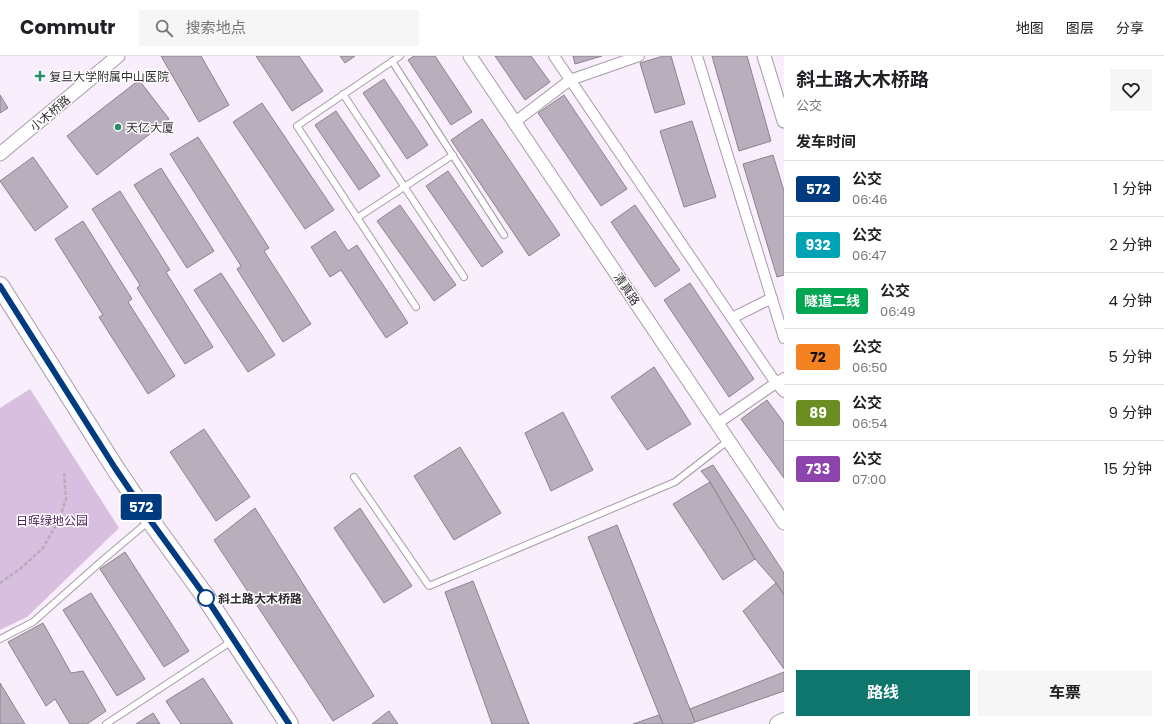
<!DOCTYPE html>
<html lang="zh">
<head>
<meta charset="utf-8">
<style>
	body { margin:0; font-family:Poppins,"Noto Sans SC",sans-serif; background:#f6f6f6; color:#202124; height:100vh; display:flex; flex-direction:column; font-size:15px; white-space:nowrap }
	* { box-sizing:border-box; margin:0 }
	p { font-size:13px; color:#757577 }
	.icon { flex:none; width:22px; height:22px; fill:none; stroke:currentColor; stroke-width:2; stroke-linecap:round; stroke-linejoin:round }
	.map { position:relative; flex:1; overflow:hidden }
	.sheet { display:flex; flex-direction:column; background:#fff; width:380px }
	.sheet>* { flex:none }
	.badge { padding:0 8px; border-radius:3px; font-size:14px; line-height:26px }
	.map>.badge { position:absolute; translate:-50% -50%; box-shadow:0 0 0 2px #fff }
	h2 { padding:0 12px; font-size:15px; line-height:36px }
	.round { display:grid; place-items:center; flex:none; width:42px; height:42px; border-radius:0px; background:#f6f6f6 }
	.overview { display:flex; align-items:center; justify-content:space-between; height:68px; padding:0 12px }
	h1 { font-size:19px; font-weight:700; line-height:30px }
	.button { display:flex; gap:8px; margin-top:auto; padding:8px 12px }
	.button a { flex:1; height:46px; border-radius:0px; background:#0f766e; color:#fff; font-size:16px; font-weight:700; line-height:46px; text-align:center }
	.button a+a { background:#f6f6f6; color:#202124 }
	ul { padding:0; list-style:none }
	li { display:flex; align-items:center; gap:12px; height:56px; padding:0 12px; border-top:1px solid #e0e0e0 }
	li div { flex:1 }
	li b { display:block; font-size:15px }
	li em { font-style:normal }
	li .badge { min-width:44px; font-weight:700; text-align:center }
	header { display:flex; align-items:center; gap:24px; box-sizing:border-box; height:56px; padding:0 20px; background:#fff; border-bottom:1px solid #e0e0e0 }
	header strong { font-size:19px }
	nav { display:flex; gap:22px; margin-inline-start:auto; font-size:14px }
	.search { width:280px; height:36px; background:#f6f6f6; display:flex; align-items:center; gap:10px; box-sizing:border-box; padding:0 14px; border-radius:0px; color:#757577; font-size:15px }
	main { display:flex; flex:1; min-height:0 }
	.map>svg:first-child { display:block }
	.green { fill:#d9bfdf }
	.building { fill:#b9aebc; stroke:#8c818e }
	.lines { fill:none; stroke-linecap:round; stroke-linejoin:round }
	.service-casing { stroke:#a69ba8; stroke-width:8 }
	.pedestrian-casing { stroke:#a69ba8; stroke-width:12 }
	.minor-casing { stroke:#a69ba8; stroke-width:15 }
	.tertiary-casing { stroke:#a69ba8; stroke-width:18 }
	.secondary-casing { stroke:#a69ba8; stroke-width:20 }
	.path { stroke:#b5adb7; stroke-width:2.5; stroke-dasharray:4 2; stroke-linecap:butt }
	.service { stroke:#fff; stroke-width:6 }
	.pedestrian { stroke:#fff; stroke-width:10 }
	.minor { stroke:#fff; stroke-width:13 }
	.tertiary { stroke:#fff; stroke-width:16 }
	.secondary { stroke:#fff; stroke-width:18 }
	.line-casing { stroke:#fff; stroke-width:9 }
	.line { stroke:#003b80; stroke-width:6 }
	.poi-dot { fill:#278e6a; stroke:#fff; stroke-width:1.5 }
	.stop-dot { fill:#fff; stroke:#003b80; stroke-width:2 }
	.labels { text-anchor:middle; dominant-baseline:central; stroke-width:3; stroke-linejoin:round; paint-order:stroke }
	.poi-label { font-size:12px; fill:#332f34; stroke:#fff; text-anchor:start }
	.street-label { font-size:12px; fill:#332f34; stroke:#fff }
	.park-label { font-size:12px; fill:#53235e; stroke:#fff }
	.stop-label { font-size:12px; font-weight:bold; fill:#332f34; stroke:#fff; text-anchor:start }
</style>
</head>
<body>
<header>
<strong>Commutr</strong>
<div class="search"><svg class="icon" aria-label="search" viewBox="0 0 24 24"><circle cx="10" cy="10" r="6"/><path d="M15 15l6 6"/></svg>搜索地点</div>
<nav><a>地图</a><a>图层</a><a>分享</a></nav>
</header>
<main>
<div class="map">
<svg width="784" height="668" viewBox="0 0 784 668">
	<rect width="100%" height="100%" fill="#f9eefc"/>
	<path class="green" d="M30 333 119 472 27 561 0 574V352Z"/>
	<g class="building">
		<path d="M161 0H201L229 49 199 66Z"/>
		<path d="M256 0H299L323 35 292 55Z"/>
		<path d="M340 0H355L345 7Z"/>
		<path d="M414 0H435L472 56 451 69 408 4Z"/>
		<path d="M495 0H531L550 26 525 44Z"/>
		<path d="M573 0H602L575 8Z"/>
		<path d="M663 0H671L685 48 655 57 640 7Z"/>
		<path d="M712 0H747L771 85 739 95Z"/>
		<path d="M384 23 428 89 407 103 363 37Z"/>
		<path d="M139 24 169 63 97 119 67 80Z"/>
		<path d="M0 39 8 52 0 57Z"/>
		<path d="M564 39 627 133 601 150 538 57Z"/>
		<path d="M262 47 334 154 305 173 233 66Z"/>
		<path d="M336 55 380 120 359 134 315 69Z"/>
		<path d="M482 63 560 179 529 200 451 84Z"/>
		<path d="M692 65 716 141 684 151 660 75Z"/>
		<path d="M198 81 269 192 264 195 311 268 283 286 237 213 241 210 170 98Z"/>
		<path d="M773 99 784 135V219L777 221 743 108Z"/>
		<path d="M33 101 68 151 35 175 0 125Z"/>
		<path d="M161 112 214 195 187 212 134 129Z"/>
		<path d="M448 115 503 196 482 211 426 130Z"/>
		<path d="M120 135 170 214 166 216 213 291 185 308 137 232 140 229 92 153Z"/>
		<path d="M400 149 456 229 434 245 377 165Z"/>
		<path d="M635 149 680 214 655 231 611 166Z"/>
		<path d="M83 165 132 243 128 246 175 320 148 338 99 261 103 259 55 183Z"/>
		<path d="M335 175 348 195 357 189 408 267 386 282 341 214 330 221 311 191Z"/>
		<path d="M221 217 275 299 248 316 194 234Z"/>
		<path d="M690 227 754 323 729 341 664 244Z"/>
		<path d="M654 311 691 368 647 394 611 341Z"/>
		<path d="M767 344 784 367V422L741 363Z"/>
		<path d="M563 356 593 414 551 435 525 377Z"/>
		<path d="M204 373 250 441 216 465 170 396Z"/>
		<path d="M460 391 501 457 454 484 414 420Z"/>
		<path d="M713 409 784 517V539L776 527 755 503 710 426 701 415Z"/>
		<path d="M710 426 755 503 723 524 673 448Z"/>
		<path d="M255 452 374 640 333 665 214 484Z"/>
		<path d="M360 452 412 530 384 547 334 472Z"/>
		<path d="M617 469 695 666 690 668H663L588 481Z"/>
		<path d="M125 496 189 595 164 611 100 513Z"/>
		<path d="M473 525 529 668H492L445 536Z"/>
		<path d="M776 527 784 539V613L743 555Z"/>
		<path d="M91 537 145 623 117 640 63 554Z"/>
		<path d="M43 567 71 617 83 615 106 655 87 668H70L55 643 46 650 8 586Z"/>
		<path d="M784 616V635L695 666 690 653Z"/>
		<path d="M203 622 233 668H181L166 645Z"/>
		<path d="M0 627 25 668H0Z"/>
		<path d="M389 655 398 668H372Z"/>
		<path d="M153 657 160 668H136Z"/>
		<path d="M659 659 663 668H633Z"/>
	</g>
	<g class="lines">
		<g class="service-casing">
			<g id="service">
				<path d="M400 0 297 70 416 251"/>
				<path d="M392 5 504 179"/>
				<path d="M343 38 464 221"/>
				<path d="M357 162 453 99"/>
				<path d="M354 421 429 530 675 426 729 384"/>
				<path d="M0 583 33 566 104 503 149 465"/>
				<path d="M106 668 232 585"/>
			</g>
		</g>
		<g class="pedestrian-casing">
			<g id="pedestrian">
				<path d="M554 0 776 327 784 336"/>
				<path d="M697 0 784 282"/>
				<path d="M515 66 570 24 639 0"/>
				<path d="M732 262 772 242"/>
				<path d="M718 367 776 327 784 322"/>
			</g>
		</g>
		<g class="minor-casing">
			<g id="minor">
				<path d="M470 0 784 467"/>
				<path d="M764 0 784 65"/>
				<path d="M0 98 118 0"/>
			</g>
		</g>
		<g class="tertiary-casing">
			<path id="tertiary" d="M778 668 784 665"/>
		</g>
		<g class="secondary-casing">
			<path id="secondary" d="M0 230 115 412 150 464 205 540 289 668"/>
		</g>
		<path class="path" d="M0 527 20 513 43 492 59 464 66 443 64 415"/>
		<use href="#service" class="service"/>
		<use href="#pedestrian" class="pedestrian"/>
		<use href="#minor" class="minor"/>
		<use href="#tertiary" class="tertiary"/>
		<use href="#secondary" class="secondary"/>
	</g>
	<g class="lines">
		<g class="line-casing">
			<path id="line" d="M0 230 115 412 150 464 205 540 289 668"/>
		</g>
		<use href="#line" class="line"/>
	</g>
	<g class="poi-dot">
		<path d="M38 14h4v4h4v4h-4v4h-4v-4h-4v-4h4z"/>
		<circle cx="118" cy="71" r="4"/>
	</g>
	<circle class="stop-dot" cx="206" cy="542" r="8"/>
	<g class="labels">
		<g class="poi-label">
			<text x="49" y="20">复旦大学附属中山医院</text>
			<text x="126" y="71">天亿大厦</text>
		</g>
		<g class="street-label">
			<text transform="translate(50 57) rotate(-40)">小木桥路</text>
			<text transform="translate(627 233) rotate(56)">清真路</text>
		</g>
		<g class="park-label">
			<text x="52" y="464">日晖绿地公园</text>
		</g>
		<g class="stop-label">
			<text x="218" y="542">斜土路大木桥路</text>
		</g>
	</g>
</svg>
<b class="badge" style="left:141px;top:451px;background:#003b80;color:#fff">572</b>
</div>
<section class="sheet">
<div class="overview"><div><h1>斜土路大木桥路</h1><p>公交</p></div><a class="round"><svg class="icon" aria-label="heart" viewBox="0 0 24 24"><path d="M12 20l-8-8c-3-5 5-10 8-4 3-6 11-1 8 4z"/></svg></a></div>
<h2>发车时间</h2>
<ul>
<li><span class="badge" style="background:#003b80;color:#fff">572</span><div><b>公交</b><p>06:46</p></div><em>1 分钟</em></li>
<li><span class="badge" style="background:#00a3b4;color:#fff">932</span><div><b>公交</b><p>06:47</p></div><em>2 分钟</em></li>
<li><span class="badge" style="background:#00a651;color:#fff">隧道二线</span><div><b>公交</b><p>06:49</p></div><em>4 分钟</em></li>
<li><span class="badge" style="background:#f58220;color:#111">72</span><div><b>公交</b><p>06:50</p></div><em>5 分钟</em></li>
<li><span class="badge" style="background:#6b8e23;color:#fff">89</span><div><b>公交</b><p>06:54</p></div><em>9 分钟</em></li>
<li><span class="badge" style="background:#8e44ad;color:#fff">733</span><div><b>公交</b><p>07:00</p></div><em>15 分钟</em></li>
</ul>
<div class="button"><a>路线</a><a>车票</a></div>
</section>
</main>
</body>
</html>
